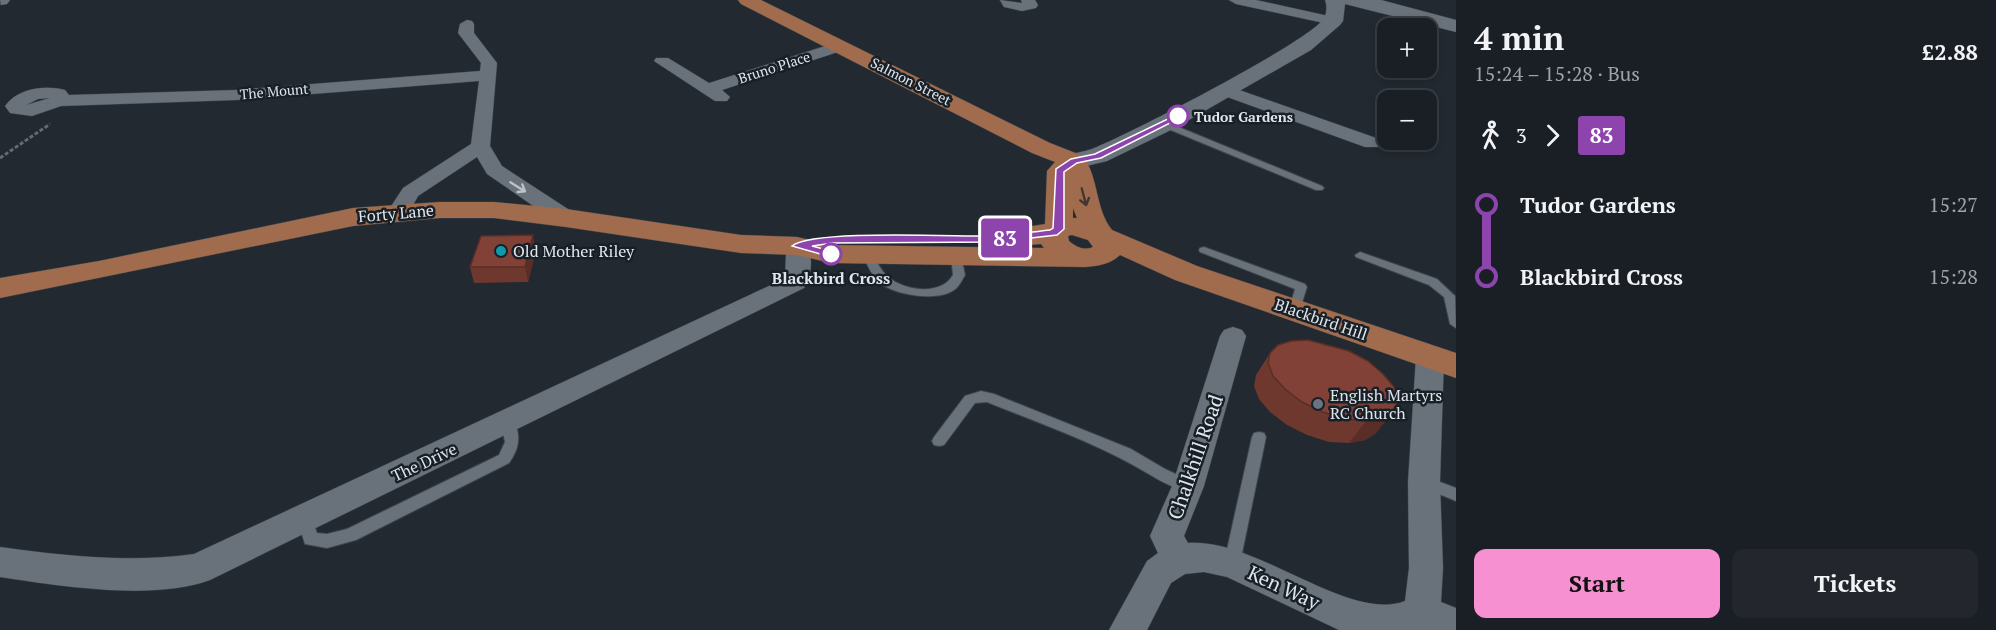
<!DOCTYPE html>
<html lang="en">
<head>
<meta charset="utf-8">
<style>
	body { margin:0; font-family:"PT Serif",serif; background:#23272d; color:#f1f3f6; height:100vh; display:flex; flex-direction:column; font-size:22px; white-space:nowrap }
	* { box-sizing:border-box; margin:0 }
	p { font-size:20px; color:#9fa2a7 }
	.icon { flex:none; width:33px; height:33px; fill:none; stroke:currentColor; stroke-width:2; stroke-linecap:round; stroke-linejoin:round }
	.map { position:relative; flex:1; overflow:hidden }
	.drawer { display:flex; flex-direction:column; background:#1a1f25; width:540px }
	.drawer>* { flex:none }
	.badge { padding:0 12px; border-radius:4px; font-size:21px; line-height:39px }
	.buttons { position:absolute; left:1377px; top:18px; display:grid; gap:12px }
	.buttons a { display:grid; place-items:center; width:60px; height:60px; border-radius:12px; background:#1a1f25; box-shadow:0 3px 9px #0003,0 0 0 2px #383d42; font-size:30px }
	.map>.badge { position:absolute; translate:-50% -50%; box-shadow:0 0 0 3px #fff }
	.legs { display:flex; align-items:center; gap:9px; height:66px; padding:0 18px; font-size:20px }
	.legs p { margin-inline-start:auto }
	.summary { display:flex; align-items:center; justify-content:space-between; height:102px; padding:0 18px }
	h1 { font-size:33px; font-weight:700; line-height:45px }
	.cta { display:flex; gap:12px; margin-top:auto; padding:12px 18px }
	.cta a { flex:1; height:69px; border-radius:12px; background:#f690d0; color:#111; font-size:24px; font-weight:700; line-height:69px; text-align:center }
	.cta a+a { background:#23272d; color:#f1f3f6 }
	ul { padding:0 18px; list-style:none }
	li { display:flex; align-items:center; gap:21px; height:72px; font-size:22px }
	li i { display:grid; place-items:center; width:9px; height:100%; margin:0 8px; background:currentColor }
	li i::after { content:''; width:15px; height:15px; margin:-8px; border:4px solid; border-radius:50%; background:#1a1f25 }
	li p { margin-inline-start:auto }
	li:first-child i { background:linear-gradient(#0000 50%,currentColor 0) }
	li:last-child i { background:linear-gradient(currentColor 50%,#0000 0) }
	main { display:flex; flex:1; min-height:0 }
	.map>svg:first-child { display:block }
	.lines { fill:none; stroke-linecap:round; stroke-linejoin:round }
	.lane-casing { stroke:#3e454b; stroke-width:2 }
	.street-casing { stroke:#3e454b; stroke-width:1 }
	.secondary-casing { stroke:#3e454b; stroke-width:1 }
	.primary-casing { stroke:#3e454b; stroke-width:1 }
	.path { stroke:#646a72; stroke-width:3; stroke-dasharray:4 2; stroke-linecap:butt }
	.lane { fill:#69727b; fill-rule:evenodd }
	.street { fill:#69727b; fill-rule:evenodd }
	.secondary { fill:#69727b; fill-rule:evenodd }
	.primary { fill:#a16c4d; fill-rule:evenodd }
	.wall { fill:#6f382f }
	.shaded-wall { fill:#5a2e26 }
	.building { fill:#814137; stroke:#5a2e26; stroke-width:1.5 }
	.oneway { stroke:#bdc2c9 }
	.oneway2 { stroke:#413732 }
	.line-1 { fill:#8e44ad; stroke:#fff; stroke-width:1.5 }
	.stop-1-dot { fill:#fff; stroke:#8e44ad; stroke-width:3 }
	.culture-dot { fill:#0f9aa8; stroke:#182027; stroke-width:2 }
	.worship-dot { fill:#6b7280; stroke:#182027; stroke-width:2 }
	.labels { text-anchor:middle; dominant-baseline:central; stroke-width:5; stroke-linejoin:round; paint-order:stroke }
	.far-street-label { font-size:14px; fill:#e1e5eb; stroke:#182027 }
	.far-stop-label { font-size:14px; font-weight:bold; fill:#e1e5eb; stroke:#182027; text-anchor:start }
	.street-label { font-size:16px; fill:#e1e5eb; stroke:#182027 }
	.poi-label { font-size:16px; fill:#e1e5eb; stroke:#182027; text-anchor:start }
	.stop-label { font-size:16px; font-weight:bold; fill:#e1e5eb; stroke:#182027 }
	.near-street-label { font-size:20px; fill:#e1e5eb; stroke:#182027 }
</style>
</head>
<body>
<main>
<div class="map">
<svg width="1456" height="630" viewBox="0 0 1456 630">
	<rect width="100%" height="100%" fill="#222931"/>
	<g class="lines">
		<g class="lane-casing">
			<g id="lane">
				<path d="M1164 121 1322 186 1324 188 1322 190H1316L1161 126V122Z"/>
				<path d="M1204 247 1305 284 1307 287 1299 312H1291L1289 309 1295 289 1200 252 1199 250 1200 248Z"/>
				<path d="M868 252 872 253C877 261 880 270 888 277 905 291 941 296 953 275L951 256 956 253 961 256 965 275C962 280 959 287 954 290 937 302 895 295 880 283 872 276 867 265 863 255Z"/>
				<path d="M1360 252 1437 279 1455 296 1456 328 1450 324 1444 297 1429 285 1356 257 1355 255Z"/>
				<path d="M981 391 994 394 1131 449 1165 469 1193 482 1195 486 1193 490C1182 494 1157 479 1147 473 1097 443 1041 424 987 402L975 403 944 445 939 446 934 445 932 441 934 437 965 396Z"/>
				<path d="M508 417 513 418C521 435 520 448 509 463L356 540 327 548 305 544 297 519 300 514 305 512 310 514 317 533 327 534 347 529 499 455 505 442 501 422 503 418Z"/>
				<path d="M1259 432 1264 433 1266 437 1240 563 1238 568 1232 570 1226 568 1224 563 1252 437 1254 433Z"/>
				<path d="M1427 477 1456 488V501L1422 487 1420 483 1422 479Z"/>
			</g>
		</g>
		<g class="street-casing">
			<g id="street">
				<path d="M1000 0 1022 3 1021 0H1035L1038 5 1036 8 1022 11 1004 7Z"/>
				<path d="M1229 0H1256L1333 17 1340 21 1333 25 1236 4Z"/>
				<path d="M467 20 472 21 474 24V33L497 63 490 146 502 166 574 213 577 218 574 223 566 225 558 223 487 174 477 157 418 196 407 216 399 218 391 216 388 211 403 188 471 144 479 81 236 100 61 106 32 116 10 113 5 106C18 88 45 85 65 90L69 95 236 90 480 71 481 63 458 33 460 24ZM50 98 26 105 38 99Z"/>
				<path d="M841 41 849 46 847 49 722 90 730 97 727 101H715L654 61 656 58H668L709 83Z"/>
				<path d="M1225 85 1379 139 1382 143 1379 147H1365L1219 94 1216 90 1219 86Z"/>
				<path d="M797 239 805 241C814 254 812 276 804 288L210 580C153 601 60 586 0 577V547C64 556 130 563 194 554L784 279C787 268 784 249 789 241Z"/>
				<path d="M1233 327 1242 330 1246 336 1204 486 1184 536 1188 543C1257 538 1348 623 1405 601L1409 568 1408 482 1416 357 1420 350 1430 348 1440 350 1444 357 1440 482 1443 568 1441 602 1456 608V630H1339L1227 577 1204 572 1185 574 1171 583 1147 630H1109L1147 561 1158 553 1150 536 1172 486 1220 336 1224 330Z"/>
			</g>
		</g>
		<g class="secondary-casing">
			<g id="secondary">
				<path d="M0 0H10L7 4 1 5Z"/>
				<path d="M1325 0H1381L1456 20V32L1345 4 1343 21 1340 25 1311 50 1173 129 1107 161 1074 169 1065 166 1061 161 1065 156C1074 153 1083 152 1092 149 1124 137 1313 40 1324 18 1327 13 1327 5 1325 0Z"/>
			</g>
		</g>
		<g class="primary-casing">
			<path id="primary" d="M738 0H761L1050 143 1083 156C1099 178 1095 209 1112 230L1197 266 1456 353V378L1175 280 1120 255C1111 264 1098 266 1085 267L831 263 797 255 741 253 566 227 494 218H440L353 226 0 298V278L99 261 353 208 440 202H494L566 209 741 235 797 237 831 245 1044 248 1041 244 1005 247 995 244 990 238 995 232 1045 224 1047 171 1055 162 1032 153 741 4ZM1073 208 1077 218H1073ZM1072 235 1088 240 1093 247C1084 251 1076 247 1069 241L1068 236Z"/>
		</g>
		<path class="path" d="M0 158 50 124"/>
		<use href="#lane" class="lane"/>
		<use href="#street" class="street"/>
		<use href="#secondary" class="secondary"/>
		<use href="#primary" class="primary"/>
	</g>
	<g class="wall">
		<path d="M536 250 528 282 474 283 470 267Z"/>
		<path d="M1270 353 1394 410 1376 433 1365 440 1349 443 1329 442 1307 435 1287 425 1270 412 1259 399 1254 386 1256 375Z"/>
	</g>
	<g class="shaded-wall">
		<path d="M533 235 536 250 528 282 525 267Z"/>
		<path d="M1394 410 1376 433 1365 440 1349 443 1366 421Z"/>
	</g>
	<g class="building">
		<path d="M533 235 525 267H470L481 236Z"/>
		<path d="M1308 340 1349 351 1368 361 1383 374 1394 387 1398 400 1394 410 1383 418 1366 421 1345 419 1323 412 1302 402 1285 389 1273 376 1268 363 1270 353 1278 345 1291 341Z"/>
	</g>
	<defs><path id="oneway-shaft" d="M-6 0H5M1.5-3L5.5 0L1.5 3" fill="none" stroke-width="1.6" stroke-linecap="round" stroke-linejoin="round" transform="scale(1.5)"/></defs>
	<use class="oneway" href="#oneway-shaft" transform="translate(518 187) rotate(32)"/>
	<use class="oneway2" href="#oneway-shaft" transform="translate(1084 197) rotate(75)"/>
	<path class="line-1" d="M1178 114 1182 116 1180 118 1101 158 1077 163 1064 172V229L1057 235 997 242 833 243 812 246 835 252V257H831L792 246C813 229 959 237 995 236 1013 235 1032 232 1050 230L1053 228 1056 169 1071 159 1095 154Z"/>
	<g class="stop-1-dot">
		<circle cx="1178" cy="116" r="10"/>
		<circle cx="831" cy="254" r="10"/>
	</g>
	<circle class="culture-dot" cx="501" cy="251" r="6"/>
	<circle class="worship-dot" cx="1318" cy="404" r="6"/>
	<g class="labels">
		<g class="far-street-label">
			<text transform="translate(774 67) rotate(-18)">Bruno Place</text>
			<text transform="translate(911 81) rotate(27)">Salmon Street</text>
			<text transform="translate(274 91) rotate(-5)">The Mount</text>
		</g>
		<g class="far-stop-label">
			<text x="1194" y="116">Tudor Gardens</text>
		</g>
		<g class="street-label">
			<text transform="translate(396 213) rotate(-5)">Forty Lane</text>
			<text transform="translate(1321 319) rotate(19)">Blackbird Hill</text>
			<text transform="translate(424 462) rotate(-25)">The Drive</text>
		</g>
		<g class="poi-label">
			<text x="513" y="251">Old Mother Riley</text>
			<text x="1330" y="395">English Martyrs<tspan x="1330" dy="18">RC Church</tspan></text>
		</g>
		<g class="stop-label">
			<text x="831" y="278">Blackbird Cross</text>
		</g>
		<g class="near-street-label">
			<text transform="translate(1195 457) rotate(-71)">Chalkhill Road</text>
			<text transform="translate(1284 587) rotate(25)">Ken Way</text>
		</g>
	</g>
</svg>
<div class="buttons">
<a>+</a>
<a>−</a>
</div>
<b class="badge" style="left:1005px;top:238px;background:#8e44ad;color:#fff">83</b>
</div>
<section class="drawer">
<div class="summary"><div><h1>4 min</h1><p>15:24 – 15:28 · Bus</p></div><b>£2.88</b></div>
<div class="legs"><svg class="icon" aria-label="walk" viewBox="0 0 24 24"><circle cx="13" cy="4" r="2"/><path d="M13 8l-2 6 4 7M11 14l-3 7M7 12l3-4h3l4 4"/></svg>3<svg class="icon" aria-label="forward" viewBox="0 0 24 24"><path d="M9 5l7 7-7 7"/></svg><b class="badge" style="background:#8e44ad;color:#fff">83</b></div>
<ul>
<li><i style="color:#8e44ad"></i><b>Tudor Gardens</b><p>15:27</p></li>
<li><i style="color:#8e44ad"></i><b>Blackbird Cross</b><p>15:28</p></li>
</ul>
<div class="cta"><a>Start</a><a>Tickets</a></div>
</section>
</main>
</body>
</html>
